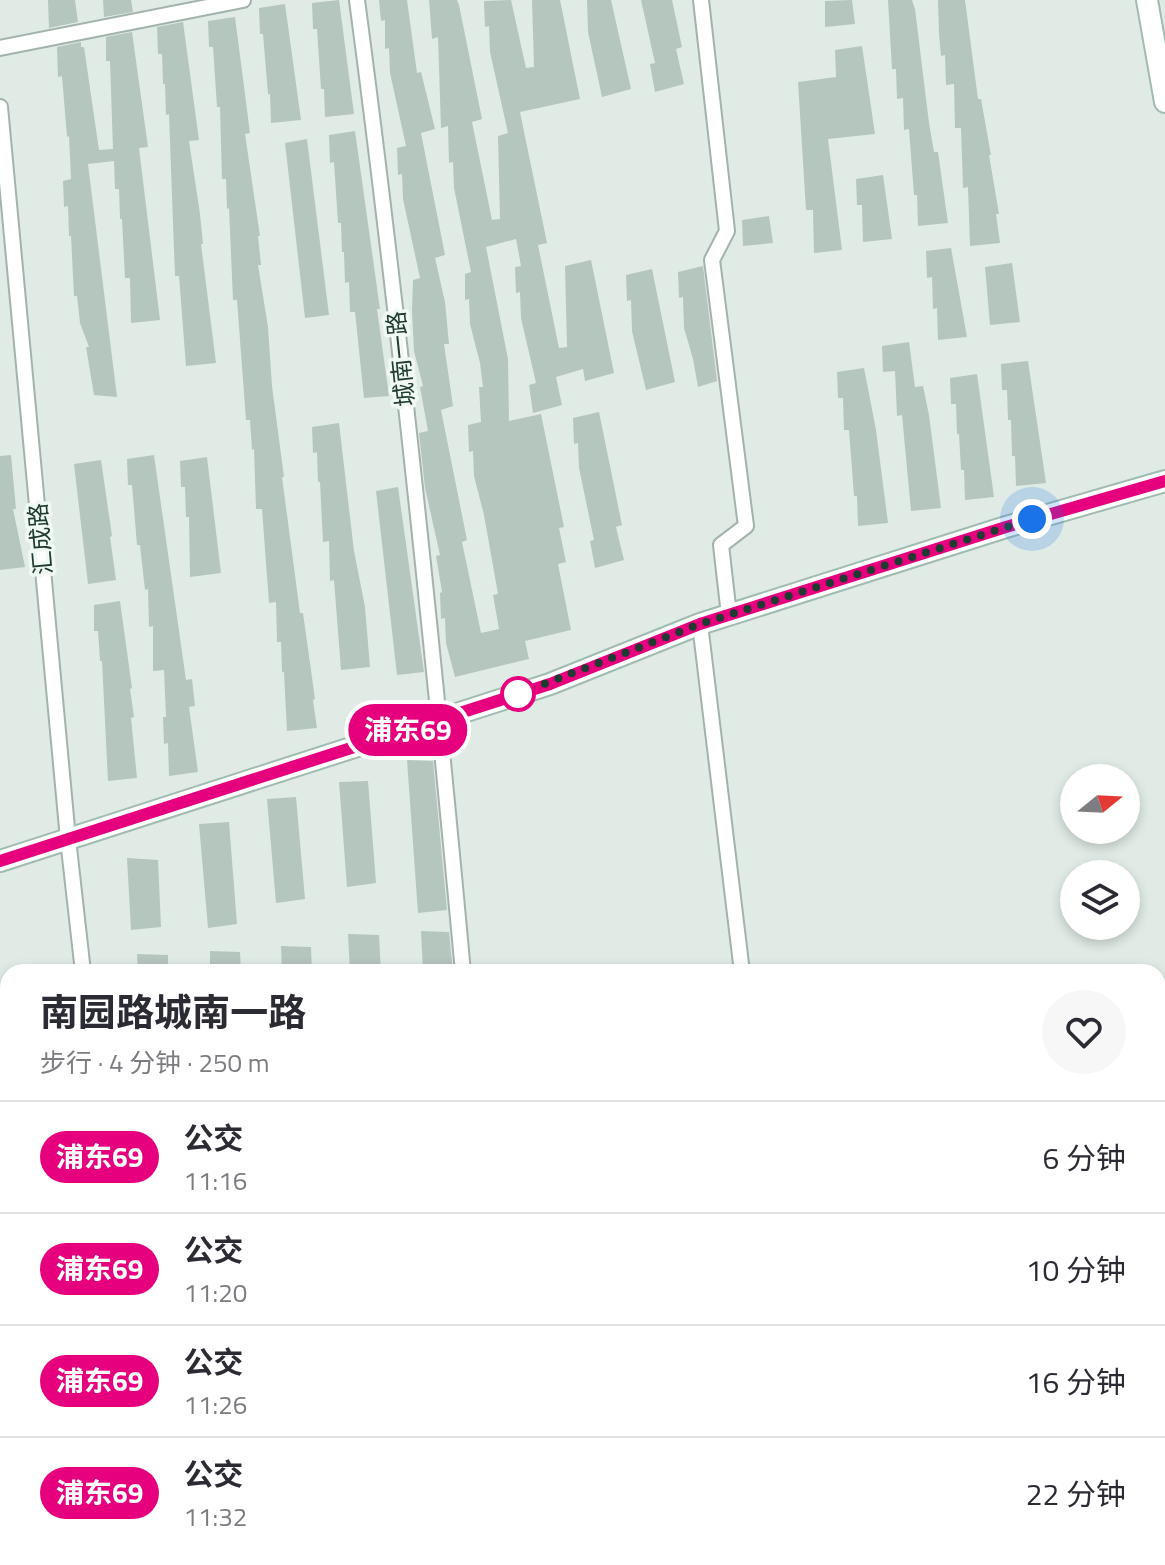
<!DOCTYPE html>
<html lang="zh">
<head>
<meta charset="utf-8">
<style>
	body { margin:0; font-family:"Titillium Web","Noto Sans SC",sans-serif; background:#f7f7f7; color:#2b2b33; height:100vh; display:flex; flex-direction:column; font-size:30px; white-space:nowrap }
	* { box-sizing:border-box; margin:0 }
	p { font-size:26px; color:#7c7c81 }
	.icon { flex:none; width:44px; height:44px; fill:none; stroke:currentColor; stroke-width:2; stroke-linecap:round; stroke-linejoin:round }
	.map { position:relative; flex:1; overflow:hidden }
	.drawer { position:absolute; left:0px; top:964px; width:1166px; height:602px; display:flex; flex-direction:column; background:#fff; border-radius:24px 24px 0 0; box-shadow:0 4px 12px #0003 }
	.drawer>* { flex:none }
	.badge { padding:0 16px; border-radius:26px; font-size:28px; line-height:52px }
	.needle { width:52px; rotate:72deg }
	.controls { position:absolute; left:1060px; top:764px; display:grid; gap:16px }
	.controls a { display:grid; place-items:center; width:80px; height:80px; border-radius:50%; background:#fff; box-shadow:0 4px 12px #0003; font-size:40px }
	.you { position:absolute; width:40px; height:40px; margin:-20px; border:6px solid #fff; border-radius:50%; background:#1a73e8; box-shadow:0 0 0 12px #1a73e833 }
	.map>.badge { position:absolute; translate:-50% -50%; box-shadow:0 0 0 4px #fff }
	.round { display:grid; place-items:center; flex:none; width:84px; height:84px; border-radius:42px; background:#f7f7f7 }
	.overview { display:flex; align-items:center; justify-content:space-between; height:136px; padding:0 40px }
	h1 { font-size:38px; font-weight:700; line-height:60px }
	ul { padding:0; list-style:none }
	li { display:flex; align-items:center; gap:24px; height:112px; padding:0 40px; border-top:2px solid #e1e1e2 }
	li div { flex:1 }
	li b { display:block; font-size:30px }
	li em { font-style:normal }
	li .badge { min-width:88px; font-weight:700; text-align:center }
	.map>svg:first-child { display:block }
	.building { fill:#b5c6be }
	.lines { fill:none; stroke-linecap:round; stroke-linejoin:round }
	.street-casing { stroke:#a3b3ac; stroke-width:18 }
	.secondary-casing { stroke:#a0bbaf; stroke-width:24 }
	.street { stroke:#fff; stroke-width:14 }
	.secondary { stroke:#fff; stroke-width:20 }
	.line-casing { stroke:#fff; stroke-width:18 }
	.line { stroke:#e6007e; stroke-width:12 }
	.walk { stroke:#203c32; stroke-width:8; stroke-dasharray:0 14.4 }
	.stop-dot { fill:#fff; stroke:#e6007e; stroke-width:4 }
	.labels { text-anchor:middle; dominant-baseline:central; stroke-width:7; stroke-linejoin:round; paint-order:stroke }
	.street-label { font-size:24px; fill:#203c32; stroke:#f0f8f3 }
</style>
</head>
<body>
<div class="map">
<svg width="1165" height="1565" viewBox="0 0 1165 1565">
	<rect width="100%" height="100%" fill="#e0ebe5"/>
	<g class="building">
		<path d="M48 0H75L78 22 49 28Z"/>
		<path d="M103 0H131L133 12 104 17Z"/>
		<path d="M339 0 354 114 325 117 324 89H321L317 29H313L312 3Z"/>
		<path d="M379 0H407L417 73 421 72 435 129 421 133 445 255 435 258 445 302 449 344H444L453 406 441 410 467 540 462 542 481 633 499 629 493 595 498 594 484 515 474 476 473 451 469 452 468 425 481 422 479 387H483L480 363 470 324 469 299 465 300V274L471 272 454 188 453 162 449 163 448 126 441 128 438 37 432 39 429 0H457L459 5 482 119 472 122 492 220 500 219 498 136 508 133 490 52 489 26 485 27 484 1 511 0 526 68 534 67 532 0H560L580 99 520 112 547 243 538 245 559 348 567 347 565 266 591 260 614 373 585 381 583 369 556 377 562 405 533 413 529 385 536 383 521 318 520 292 516 293 515 267 521 266 516 239 486 247 508 359 509 421 541 414 564 527 559 528 566 562 558 564 571 630 525 641 529 659 455 677 446 643 445 618 441 619 440 593 442 592 436 556 440 555 425 488 419 433 428 431 420 387 423 386 414 351 412 311 413 280 420 278 403 199 402 174 398 175 397 148 406 146 390 73 389 48 385 49V20L381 21Z"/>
		<path d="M587 0H611L631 89 602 97 588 32Z"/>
		<path d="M641 0H672L682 47 676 49 684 84 655 92 650 64 655 63Z"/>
		<path d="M852 0 855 24 825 27V1Z"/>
		<path d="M888 0H912L915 9 929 123 934 152H938L948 223 918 226 917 195H914L909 129 904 130 903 98 897 99 896 69H892Z"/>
		<path d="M938 0H965L978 99H981L991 155H989L999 214H996L1000 243 970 246 968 187 963 188 961 128H955L954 84 946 85 945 55 941 56 939 34Z"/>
		<path d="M285 4 301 120 271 123 270 94H268L263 34H260L259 8Z"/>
		<path d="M235 17 250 133 245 134 260 236H258L261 265H258L268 327 272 386 284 477H282L300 613H303L315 699 313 700 317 728 287 731 284 672H282L281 642H277L276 602 269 603 262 509H256L254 449 252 450 250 420H246L237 300H233L229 208 227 209 226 179H222L220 107H217L213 47H209L208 21Z"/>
		<path d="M183 22 199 140 189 141 200 214 203 244H201L216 363 186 366 179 276H175L169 114 166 115 165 84H163L162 54H158L157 27Z"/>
		<path d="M132 32 148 147 139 148 160 320 131 323 130 278H125L122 219H120L119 189H115L114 161 88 164 117 397 94 395 86 347H89L80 323 77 296H74L71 236H69L68 206 64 207 63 181 71 179 69 136 67 137 62 76 58 77 57 47 81 42V47H84L99 150 113 149 110 61H106V37Z"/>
		<path d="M862 46 875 134 828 139 842 250 814 253 813 210H806L798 82 836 77 835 50Z"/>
		<path d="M355 131 380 309H377L389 396 364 398 355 312H350L349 282 345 283 344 252H342L341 223H338L334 162 330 163 329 135Z"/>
		<path d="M307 139 329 315 305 318 285 143Z"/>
		<path d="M883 175 892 239 863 242 862 205H857L856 179Z"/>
		<path d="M769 216 773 243 743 246 742 220Z"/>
		<path d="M951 248 967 337 938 340 937 308 933 309 932 277 927 278 926 251Z"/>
		<path d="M1012 263 1020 322 990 325 985 267Z"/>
		<path d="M703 266 717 381 698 387 693 359 684 328 683 297 679 298 678 272Z"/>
		<path d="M652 269 675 382 646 390 632 331 631 300 627 301 626 275Z"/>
		<path d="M909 342 915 387 923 386 929 415 941 508 911 511 902 415 897 416 895 371 883 372 882 346Z"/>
		<path d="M1028 361 1046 483 1016 486 1015 456H1012L1011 420H1008L1007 390H1002L1001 364Z"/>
		<path d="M864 368 876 430 888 523 858 526 857 496H854L849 430H844L843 398H838L837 372Z"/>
		<path d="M977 374 994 497 965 500 964 470H961L959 434H957L956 404H951L950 378Z"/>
		<path d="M599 412 622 525 616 527 624 560 595 568 590 541 594 540 579 468 578 443 574 444 573 418Z"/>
		<path d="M339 423 354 551 365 607 370 667 341 670 334 580 330 581 329 541 323 542 320 482H318L317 452 313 453 312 427Z"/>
		<path d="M11 455 16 509H13L25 567 0 570V456Z"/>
		<path d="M154 455 186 680 192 679 195 706 189 707 198 772 169 776 168 743 164 744 163 717H166L164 670 153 671V626L149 627 148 589 145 590 140 545H137L132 485H128L127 459Z"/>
		<path d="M207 457 221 573 190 577 189 517H186L185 487H181L180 461Z"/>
		<path d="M101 460 112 536 110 537 116 580 88 584 74 464Z"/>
		<path d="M398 487 424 672 397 675 376 491Z"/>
		<path d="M120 601 132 688 130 689 134 717 131 718 137 778 108 781 102 661H100L98 631H94V605Z"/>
		<path d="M407 760 433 761 447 910 418 913Z"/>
		<path d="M368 781 376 883 347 887 339 782Z"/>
		<path d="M296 797 305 899 276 903 267 799Z"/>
		<path d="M229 822 237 924 208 928 199 824Z"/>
		<path d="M127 858 158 860 161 927 131 930Z"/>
		<path d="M421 931 449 932 453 972H423Z"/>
		<path d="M348 934 379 935 381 972H350Z"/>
		<path d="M281 946 311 947 312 972H282Z"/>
		<path d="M210 951 240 952 241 972H210Z"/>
		<path d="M137 954 168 955V972H138Z"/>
	</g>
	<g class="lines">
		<g class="street-casing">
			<g id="street">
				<path d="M357 0C400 323 433 647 463 972"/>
				<path d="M701 0 727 231 712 260 746 526 721 545 729 615"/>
				<path d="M0 48 243 0"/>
				<path d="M0 107 68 839 83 972"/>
				<path d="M700 624 742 972"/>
			</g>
		</g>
		<g class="secondary-casing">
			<g id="secondary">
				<path d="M1147 0 1165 102"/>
				<path d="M0 861 550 684 700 624 1006 527 1165 481"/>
				<path d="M1158 1073 1165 1071"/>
				<path d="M0 1440 8 1438"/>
				<path d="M0 1458 8 1455"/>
			</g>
		</g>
		<use href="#street" class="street"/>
		<use href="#secondary" class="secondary"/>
	</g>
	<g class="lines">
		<g class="line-casing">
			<path id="line" d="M0 861 550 684 700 624 1006 527 1165 481"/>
		</g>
		<use href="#line" class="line"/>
		<path class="walk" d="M518 694 700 624 1032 519"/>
	</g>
	<circle class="stop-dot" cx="518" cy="694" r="16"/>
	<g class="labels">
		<g class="street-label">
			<text transform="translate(400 359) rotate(-96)">城南一路</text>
			<text transform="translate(40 539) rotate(-95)">汇成路</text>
		</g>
	</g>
</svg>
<div class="controls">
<a><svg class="needle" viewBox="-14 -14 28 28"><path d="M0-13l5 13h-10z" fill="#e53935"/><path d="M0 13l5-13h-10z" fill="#7c7c81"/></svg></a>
<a><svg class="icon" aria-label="layers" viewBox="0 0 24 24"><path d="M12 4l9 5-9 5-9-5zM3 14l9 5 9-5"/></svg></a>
</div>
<div class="you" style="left:1032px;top:519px"></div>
<b class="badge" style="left:408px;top:730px;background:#e6007e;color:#fff">浦东69</b>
<section class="drawer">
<div class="overview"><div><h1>南园路城南一路</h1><p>步行 · 4 分钟 · 250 m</p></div><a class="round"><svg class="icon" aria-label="heart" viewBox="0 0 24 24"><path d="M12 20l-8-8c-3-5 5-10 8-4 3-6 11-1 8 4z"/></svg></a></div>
<ul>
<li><span class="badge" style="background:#e6007e;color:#fff">浦东69</span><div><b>公交</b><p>11:16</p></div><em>6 分钟</em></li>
<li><span class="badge" style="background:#e6007e;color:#fff">浦东69</span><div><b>公交</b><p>11:20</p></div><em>10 分钟</em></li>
<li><span class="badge" style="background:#e6007e;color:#fff">浦东69</span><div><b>公交</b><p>11:26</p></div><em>16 分钟</em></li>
<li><span class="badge" style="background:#e6007e;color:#fff">浦东69</span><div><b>公交</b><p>11:32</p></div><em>22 分钟</em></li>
</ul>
</section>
</div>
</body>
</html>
